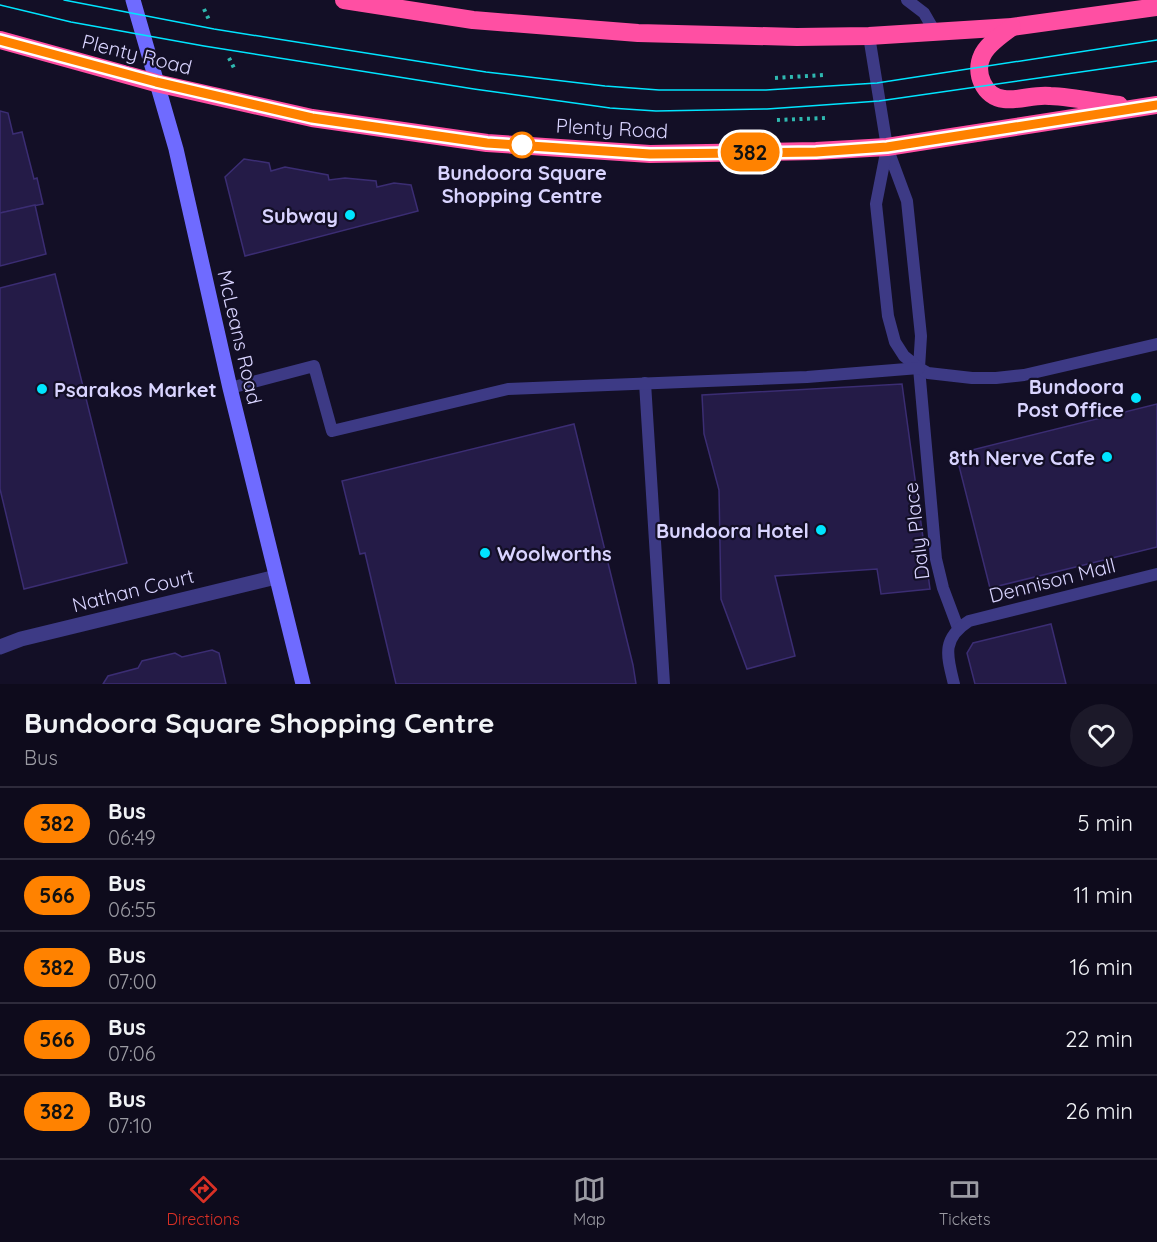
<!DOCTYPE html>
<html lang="en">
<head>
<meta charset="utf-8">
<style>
	body { margin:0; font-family:Quicksand,sans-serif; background:#1c1929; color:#f1f3f6; height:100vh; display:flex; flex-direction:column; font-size:22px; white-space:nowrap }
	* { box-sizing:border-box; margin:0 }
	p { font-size:20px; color:#9b9ba3 }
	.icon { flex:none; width:33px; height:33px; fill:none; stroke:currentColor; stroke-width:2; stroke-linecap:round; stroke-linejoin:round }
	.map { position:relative; height:684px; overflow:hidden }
	.details { display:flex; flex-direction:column; background:#0e0b1c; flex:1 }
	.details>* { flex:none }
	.badge { padding:0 12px; border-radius:20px; font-size:21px; line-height:39px }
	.map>.badge { position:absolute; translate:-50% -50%; box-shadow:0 0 0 3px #fff }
	.round { display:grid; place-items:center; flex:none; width:63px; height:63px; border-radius:32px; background:#1c1929 }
	.overview { display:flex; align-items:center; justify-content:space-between; height:102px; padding:0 24px }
	h1 { font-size:28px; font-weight:700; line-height:45px }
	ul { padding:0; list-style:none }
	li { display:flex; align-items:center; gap:18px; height:72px; padding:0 24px; border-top:2px solid #2e2b3b }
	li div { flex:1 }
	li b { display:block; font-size:22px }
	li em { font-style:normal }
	li .badge { min-width:66px; font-weight:700; text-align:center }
	.menu { display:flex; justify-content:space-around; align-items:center; height:84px; border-top:2px solid #2e2b3b; background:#0e0b1c; font-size:16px; color:#9b9ba3 }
	.menu a { display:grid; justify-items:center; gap:3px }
	.menu .on { color:#d93025 }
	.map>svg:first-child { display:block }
	.building { fill:#241b47; stroke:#3b2d73; stroke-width:1.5 }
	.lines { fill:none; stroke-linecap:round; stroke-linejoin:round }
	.path { stroke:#2fb8b0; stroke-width:4; stroke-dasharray:3 4.5; stroke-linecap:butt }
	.lane { stroke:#3d3a85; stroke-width:12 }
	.street { stroke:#3d3a85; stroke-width:15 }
	.secondary { stroke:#6f6bff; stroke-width:15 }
	.highway { stroke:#ff4fa3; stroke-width:18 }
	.tram { stroke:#00e5ff; stroke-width:1.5 }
	.line-casing { stroke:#fff; stroke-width:14 }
	.line { stroke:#ff8200; stroke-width:9 }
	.stop-dot { fill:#fff; stroke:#ff8200; stroke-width:3 }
	.poi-dot { fill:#00e5ff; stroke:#130f26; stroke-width:2 }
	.labels { text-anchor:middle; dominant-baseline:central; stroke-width:4.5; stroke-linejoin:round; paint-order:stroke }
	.street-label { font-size:20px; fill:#d9d4ff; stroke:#130f26 }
	.stop-label { font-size:20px; font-weight:bold; fill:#d9d4ff; stroke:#130f26 }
	.poi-label { font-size:20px; font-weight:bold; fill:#d9d4ff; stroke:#130f26; text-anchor:end }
</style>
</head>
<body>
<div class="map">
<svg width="1157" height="684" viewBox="0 0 1157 684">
	<rect width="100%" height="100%" fill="#130f26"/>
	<g class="building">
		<path d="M0 111 8 113 13 134 22 132 34 179 37 178 43 204 0 213Z"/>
		<path d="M244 159 269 163 271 171 285 167 328 175 329 180 345 178 376 181 377 187 394 183 411 185 418 211 245 256 225 177Z"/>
		<path d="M35 205 46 254 0 266V213Z"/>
		<path d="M55 274 127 563 24 589 0 489V288Z"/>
		<path d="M902 384 930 589 881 594 877 569 775 576 795 656 747 669 721 599 719 490 704 434 702 395Z"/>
		<path d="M1157 404V547L990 588 956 454Z"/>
		<path d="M574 424 633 665 636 684H396L365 553 360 554 342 481Z"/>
		<path d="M1051 624 1066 684H975L967 653 973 643Z"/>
		<path d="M212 650 219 653 226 684H103L108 676 138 668 142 661 175 653 182 657Z"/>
	</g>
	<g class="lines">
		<g class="path">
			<path d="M204 9 210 22"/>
			<path d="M229 58 234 68"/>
			<path d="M775 78 823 75"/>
			<path d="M777 120 825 118"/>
		</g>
		<g class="lane">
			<path d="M907 0 924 13 935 32"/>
			<path d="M869 36 887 147 907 201 921 336 919 368 936 559 943 588 958 628"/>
			<path d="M887 148 876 204 888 316 895 342 904 356 919 368 928 373 972 378H996L1024 375 1157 344"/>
			<path d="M645 383 664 684"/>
			<path d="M230 388 314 366 332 431 508 389 807 377 919 368"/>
			<path d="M954 684C947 656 941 639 969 621L1157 574"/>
		</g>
		<path class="street" d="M0 647 21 639 276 577"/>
		<path class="secondary" d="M133 0 176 149 230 388 303 684"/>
		<g class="highway">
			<path d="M344 0 473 20 638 33 797 37 869 36 1012 27 1157 7"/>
			<path d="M1012 27C1002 35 987 44 982 56 974 73 984 97 1004 99 1019 101 1035 94 1050 96 1073 97 1096 102 1119 105"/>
			<path d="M0 40 156 83 312 118 487 143 650 154 816 151 887 147 1157 105"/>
		</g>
		<g class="tram">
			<path d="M64 0 214 29 486 72 605 86 659 90H766L877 83 1157 40"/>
			<path d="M0 5 71 22 204 46 474 89 610 108 656 111 767 109 879 101 1157 61"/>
		</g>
	</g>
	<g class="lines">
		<g class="line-casing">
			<path id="line" d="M0 40 156 82 312 118 487 143 650 154 816 152 887 147 1157 105"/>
		</g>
		<use href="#line" class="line"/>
	</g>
	<circle class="stop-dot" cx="522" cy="145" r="12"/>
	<g class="poi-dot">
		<circle cx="350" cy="215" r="6"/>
		<circle cx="42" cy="389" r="6"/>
		<circle cx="1136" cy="398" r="6"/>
		<circle cx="1107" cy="457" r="6"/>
		<circle cx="821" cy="530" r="6"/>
		<circle cx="485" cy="553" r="6"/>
	</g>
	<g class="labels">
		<g class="street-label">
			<text transform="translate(137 54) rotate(14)">Plenty Road</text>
			<text transform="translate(612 128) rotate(3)">Plenty Road</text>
			<text transform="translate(240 337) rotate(77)">McLeans Road</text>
			<text transform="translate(916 531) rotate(-97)">Daly Place</text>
			<text transform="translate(1052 580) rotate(-14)">Dennison Mall</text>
			<text transform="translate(133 590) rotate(-14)">Nathan Court</text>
		</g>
		<g class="stop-label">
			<text x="522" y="172">Bundoora Square<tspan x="522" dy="23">Shopping Centre</tspan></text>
		</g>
		<g class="poi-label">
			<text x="338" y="215">Subway</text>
			<text x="1124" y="386">Bundoora<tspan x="1124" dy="23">Post Office</tspan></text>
			<text x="54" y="389" text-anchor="start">Psarakos Market</text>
			<text x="1095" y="457">8th Nerve Cafe</text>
			<text x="809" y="530">Bundoora Hotel</text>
			<text x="497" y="553" text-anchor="start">Woolworths</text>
		</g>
	</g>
</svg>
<b class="badge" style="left:750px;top:152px;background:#ff8200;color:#111">382</b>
</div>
<section class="details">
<div class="overview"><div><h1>Bundoora Square Shopping Centre</h1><p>Bus</p></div><a class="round"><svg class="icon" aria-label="heart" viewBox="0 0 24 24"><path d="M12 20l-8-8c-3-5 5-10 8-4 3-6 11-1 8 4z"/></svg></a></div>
<ul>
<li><span class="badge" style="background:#ff8200;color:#111">382</span><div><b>Bus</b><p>06:49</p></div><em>5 min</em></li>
<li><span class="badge" style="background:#ff8200;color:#111">566</span><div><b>Bus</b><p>06:55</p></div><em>11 min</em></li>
<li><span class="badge" style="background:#ff8200;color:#111">382</span><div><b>Bus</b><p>07:00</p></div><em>16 min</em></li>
<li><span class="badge" style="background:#ff8200;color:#111">566</span><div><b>Bus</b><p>07:06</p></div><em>22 min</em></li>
<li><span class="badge" style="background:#ff8200;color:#111">382</span><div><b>Bus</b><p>07:10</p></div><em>26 min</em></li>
</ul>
</section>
<nav class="menu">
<a class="on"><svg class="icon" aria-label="directions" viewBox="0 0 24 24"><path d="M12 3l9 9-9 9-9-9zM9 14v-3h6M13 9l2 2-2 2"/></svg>Directions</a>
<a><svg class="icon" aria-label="map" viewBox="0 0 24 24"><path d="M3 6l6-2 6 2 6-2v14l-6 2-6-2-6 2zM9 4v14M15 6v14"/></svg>Map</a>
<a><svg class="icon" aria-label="tickets" viewBox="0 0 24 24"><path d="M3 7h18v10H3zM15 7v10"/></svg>Tickets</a>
</nav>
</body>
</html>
